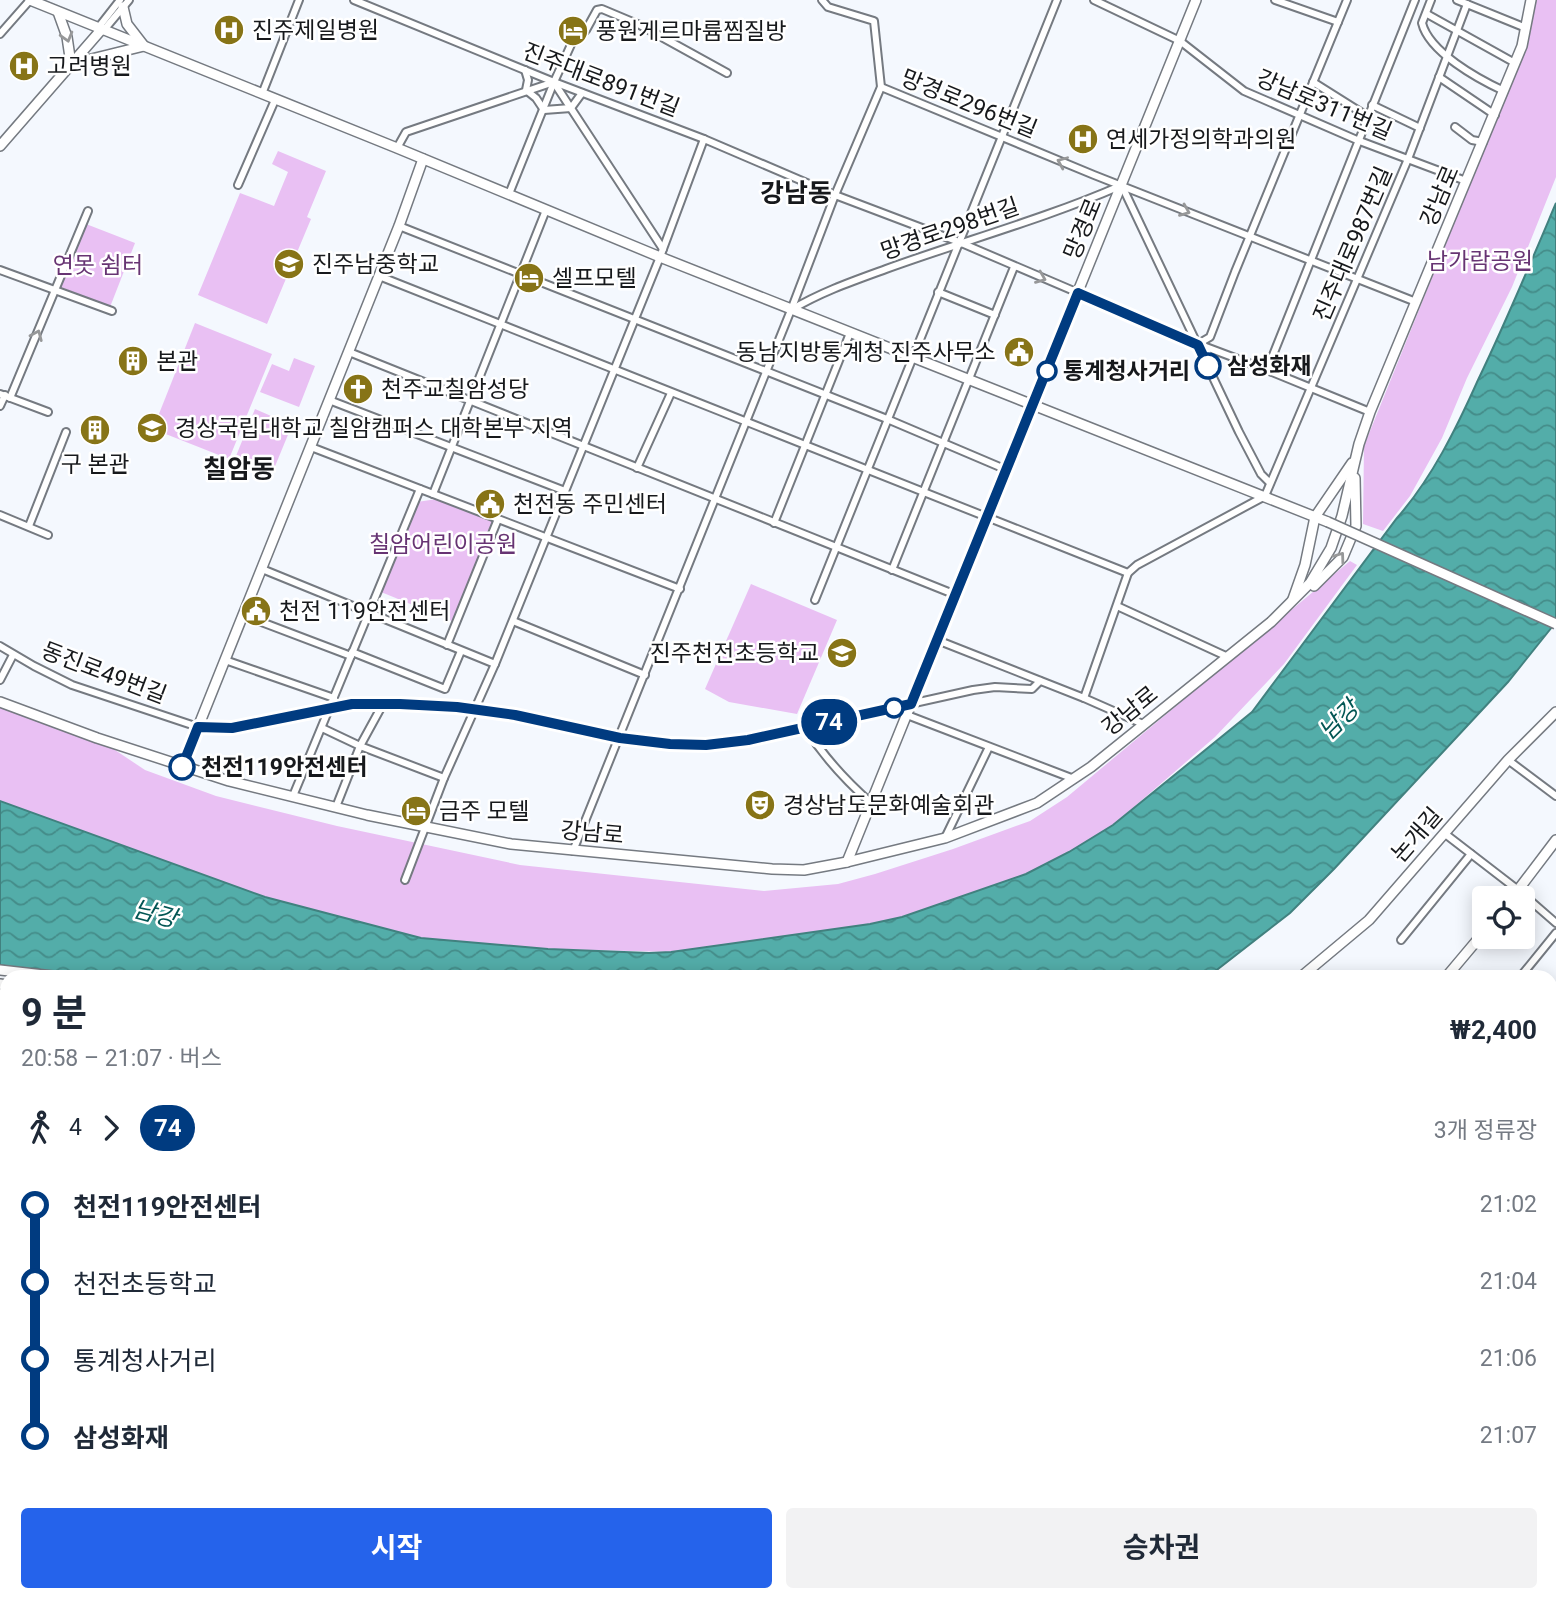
<!DOCTYPE html>
<html lang="ko">
<head>
<meta charset="utf-8">
<style>
	body { margin:0; font-family:Roboto,"Noto Sans KR",sans-serif; background:#f2f2f3; color:#1f2937; height:100vh; display:flex; flex-direction:column; font-size:26px; white-space:nowrap }
	* { box-sizing:border-box; margin:0 }
	p { font-size:23px; color:#747a83 }
	.icon { flex:none; width:38px; height:38px; fill:none; stroke:currentColor; stroke-width:2; stroke-linecap:round; stroke-linejoin:round }
	.map { position:relative; flex:1; overflow:hidden }
	.drawer { position:absolute; left:0px; top:970px; width:1558px; height:632px; display:flex; flex-direction:column; background:#fff; border-radius:21px 21px 0 0; box-shadow:0 4px 18px #0003 }
	.drawer>* { flex:none }
	.badge { padding:0 14px; border-radius:23px; font-size:24px; line-height:46px }
	.controls { position:absolute; left:1472px; top:886px; display:grid; gap:14px }
	.controls a { display:grid; place-items:center; width:63px; height:63px; border-radius:7px; background:#fff; box-shadow:0 4px 18px #0003; font-size:35px }
	.map>.badge { position:absolute; translate:-50% -50%; box-shadow:0 0 0 4px #fff }
	.legs { display:flex; align-items:center; gap:10px; height:77px; padding:0 21px; font-size:23px }
	.legs p { margin-inline-start:auto }
	.overview { display:flex; align-items:center; justify-content:space-between; height:119px; padding:0 21px }
	h1 { font-size:38px; font-weight:700; line-height:52px }
	.button { display:flex; gap:14px; margin-top:auto; padding:14px 21px }
	.button a { flex:1; height:80px; border-radius:7px; background:#2563eb; color:#fff; font-size:28px; font-weight:700; line-height:80px; text-align:center }
	.button a+a { background:#f2f2f3; color:#1f2937 }
	ul { padding:0 21px; list-style:none }
	li { display:flex; align-items:center; gap:24px; height:77px; font-size:26px }
	li i { display:grid; place-items:center; width:10px; height:100%; margin:0 9px; background:currentColor }
	li i::after { content:''; width:18px; height:18px; margin:-9px; border:5px solid; border-radius:50%; background:#fff }
	li p { margin-inline-start:auto }
	li:first-child i { background:linear-gradient(#0000 50%,currentColor 0) }
	li:last-child i { background:linear-gradient(currentColor 50%,#0000 0) }
	.map>svg:first-child { display:block }
	.green { fill:#e9c0f3 }
	.forest { fill:url(#forest-crowns) }
	.water { fill:url(#water-waves); stroke:#41817f; stroke-width:2 }
	.lines { fill:none; stroke-linecap:round; stroke-linejoin:round }
	.street-casing { stroke:#757a81; stroke-width:10 }
	.secondary-casing { stroke:#757a81; stroke-width:12 }
	.street { stroke:#fff; stroke-width:6 }
	.secondary { stroke:#fff; stroke-width:9 }
	.secondary-bridge-casing { stroke:#757a81; stroke-width:12; stroke-linecap:butt }
	.secondary-bridge { stroke:#fff; stroke-width:9 }
	.oneway { stroke:#979899 }
	.line-1-casing { stroke:#fff; stroke-width:16 }
	.line-1 { stroke:#003b80; stroke-width:10 }
	.stop-1-dot { fill:#fff; stroke:#003b80; stroke-width:3.5 }
	.labels { text-anchor:middle; dominant-baseline:central; stroke-width:5; stroke-linejoin:round; paint-order:stroke }
	.poi-label { font-size:23px; fill:#17191c; stroke:#fff; text-anchor:start }
	.street-label { font-size:23px; fill:#17191c; stroke:#fff }
	.park-label { font-size:23px; fill:#673473; stroke:#fff }
	.stop-label { font-size:23px; font-weight:bold; fill:#17191c; stroke:#fff; text-anchor:start }
	.water-label { font-size:24px; font-style:italic; fill:#025654; stroke:#fff }
	.quarter-label { font-size:26px; font-weight:bold; fill:#17191c; stroke:#fff }
</style>
</head>
<body>
<div class="map">
<svg width="1556" height="1601" viewBox="0 0 1556 1601">
	<defs>
		<pattern id="forest-crowns" width="20" height="18" patternUnits="userSpaceOnUse" patternTransform="scale(1.75)"><rect width="20" height="18" fill="#e9c0f3"/><path d="M2 6a3 3 0 1 1 6 0M12 15a3 3 0 1 1 6 0" fill="none" stroke="#c7a4d0"/></pattern>
		<pattern id="water-waves" width="16" height="10" patternUnits="userSpaceOnUse" patternTransform="scale(1.75)"><rect width="16" height="10" fill="#53ada9"/><path d="M0 5q4-4 8 0t8 0" fill="none" stroke="#448c89"/></pattern>
	</defs>
	<rect width="100%" height="100%" fill="#f4f8fe"/>
	<g class="green">
		<path d="M1533 0H1556V177L1512 287 1467 378 1442 438 1410 496 1383 531 1363 524 1364 446 1528 40Z"/>
		<path d="M278 151 326 171 307 217 311 219 267 324 198 295 240 193 274 206 288 172 272 164Z"/>
		<path d="M86 224 135 243 110 307 61 287Z"/>
		<path d="M195 323 272 354 229 459 153 429Z"/>
		<path d="M294 358 315 366 299 407 260 392 272 364 289 371Z"/>
		<path d="M255 409 292 425 271 476 234 461Z"/>
		<path d="M437 499 495 522 452 621 381 592 417 502Z"/>
		<path d="M1350 561 1357 565 1284 664 1215 737 1113 825 1069 852 1026 874 902 917 870 924 671 952 548 949 421 938 265 897 0 801V706L97 738 145 770 216 796 337 826 520 865 764 891 838 884 875 874 953 849 1030 821 1067 797Z"/>
		<path d="M751 584 837 620 797 714 729 702 705 689Z"/>
	</g>
	<g class="forest">
		<path d="M0 997 7 998V1372H0Z"/>
		<path d="M7 1510V1594H291L297 1601H0V1514Z"/>
		<path d="M405 1594H1054L1062 1601H412Z"/>
	</g>
	<path class="water" d="M1556 203V622L1508 682 1334 869 1290 913 1209 976H61L0 965V801L265 897 421 938 548 949 649 953 671 952 870 924 902 917 1026 874 1069 852 1113 825 1252 712 1397 518C1432 478 1456 429 1478 380 1506 322 1531 262 1556 203Z"/>
	<g class="lines">
		<g class="street-casing">
			<g id="street">
				<path d="M354 0 554 82 704 139 835 195 959 242 1198 344 1267 370 1370 412"/>
				<path d="M1094 0 1180 41 1244 91 1357 140 1466 181"/>
				<path d="M1275 0 1338 22"/>
				<path d="M1431 0 1422 23C1429 52 1478 79 1504 91"/>
				<path d="M1457 0 1526 28"/>
				<path d="M1427 14 1515 63"/>
				<path d="M98 28 120 0"/>
				<path d="M103 31 129 0"/>
				<path d="M0 34 30 0"/>
				<path d="M525 70 528 80 526 90 536 98 544 110 571 108 582 93"/>
				<path d="M1439 77 1495 115"/>
				<path d="M1313 82 1367 116"/>
				<path d="M555 84 663 249"/>
				<path d="M881 87 1094 175 1416 302"/>
				<path d="M262 94 299 0"/>
				<path d="M1372 105 1420 128"/>
				<path d="M1455 127 1472 140 1483 142"/>
				<path d="M397 148 406 132 554 82"/>
				<path d="M238 185 275 100"/>
				<path d="M1122 186 1239 432 1261 474 1270 483"/>
				<path d="M509 194 554 82 579 27 586 30 597 10 602 9 640 25 727 73"/>
				<path d="M399 226 887 419 1007 470"/>
				<path d="M0 270 112 311"/>
				<path d="M379 276 1128 573"/>
				<path d="M938 292 995 315"/>
				<path d="M791 310C821 292 853 281 886 269 963 241 1044 219 1120 186"/>
				<path d="M1198 344 1210 337 1235 272 1347 0"/>
				<path d="M349 352 956 595"/>
				<path d="M1267 370 1415 0"/>
				<path d="M0 394 48 412"/>
				<path d="M10 398 88 211"/>
				<path d="M329 400 565 491"/>
				<path d="M0 406 5 395"/>
				<path d="M311 447 680 589"/>
				<path d="M637 468 671 393"/>
				<path d="M433 494 546 210"/>
				<path d="M0 515 48 535"/>
				<path d="M774 523 850 333"/>
				<path d="M29 526 66 432"/>
				<path d="M262 569 495 664"/>
				<path d="M892 570 1014 267"/>
				<path d="M815 600 1057 0"/>
				<path d="M1117 606 1228 657"/>
				<path d="M243 615 351 656"/>
				<path d="M513 621 645 675"/>
				<path d="M937 640 1084 698 1143 724"/>
				<path d="M447 645 498 519"/>
				<path d="M0 646 34 666 72 685 198 727 232 728 352 704H400L457 707 515 715 620 738 670 744 706 745 748 740 973 690 995 687 1032 689 1040 681"/>
				<path d="M352 652 445 689 461 651"/>
				<path d="M225 660 334 698"/>
				<path d="M0 680 13 655"/>
				<path d="M1084 698 1128 573 1137 565 1265 496 1408 159 1467 4"/>
				<path d="M907 715 1074 779"/>
				<path d="M805 727C823 756 845 780 871 803"/>
				<path d="M322 728 360 746 444 778"/>
				<path d="M1508 760 1556 796"/>
				<path d="M293 796 420 489"/>
				<path d="M336 807 360 746 383 704"/>
				<path d="M1444 833 1518 890 1556 923"/>
				<path d="M945 838 989 747"/>
				<path d="M573 851 791 310 835 195 881 87 874 21 828 7 822 0"/>
				<path d="M405 880 444 778 495 664 660 257 704 139"/>
				<path d="M1401 940 1471 854"/>
				<path d="M1521 976 1556 933"/>
				<path d="M1550 1030 1556 1024"/>
				<path d="M1550 1113 1556 1108"/>
				<path d="M1550 1191 1556 1198"/>
				<path d="M1550 1205 1556 1200"/>
				<path d="M1550 1240 1556 1244"/>
				<path d="M0 1375 7 1374"/>
				<path d="M1550 1560H1556"/>
				<path d="M416 1594 428 1601"/>
				<path d="M1426 1594 1430 1601"/>
				<path d="M1487 1594 1489 1601"/>
				<path d="M1139 1601 1143 1594"/>
			</g>
		</g>
		<g class="secondary-casing">
			<g id="secondary">
				<path d="M30 0 397 148 660 257 1328 522"/>
				<path d="M58 12 67 37 71 64 144 46 127 24 123 7"/>
				<path d="M0 146 101 30"/>
				<path d="M1314 586 1343 557 1356 526 1355 478"/>
				<path d="M1293 599 1305 565 1315 517 1352 463"/>
				<path d="M0 702 97 738 229 781 367 815 511 844 772 869 804 870 847 862 945 838 1037 803 1091 767 1271 622 1310 583 1331 548 1342 516 1359 444 1370 412 1522 46 1531 0"/>
				<path d="M182 767 399 226 423 159"/>
				<path d="M847 862 1196 0"/>
				<path d="M1512 898 1556 840"/>
				<path d="M0 970 53 976"/>
				<path d="M1302 976 1369 920 1508 760 1556 712"/>
				<path d="M1447 976 1484 932"/>
				<path d="M0 984 7 985"/>
				<path d="M1550 1085 1556 1089"/>
				<path d="M1550 1283 1556 1282"/>
				<path d="M1550 1503 1556 1499"/>
				<path d="M1350 1594 1352 1601"/>
				<path d="M1509 1594 1523 1601"/>
			</g>
		</g>
		<use href="#street" class="street"/>
		<use href="#secondary" class="secondary"/>
		<g class="secondary-bridge-casing">
			<path id="secondary-bridge" d="M1328 522 1556 624"/>
		</g>
		<use href="#secondary-bridge" class="secondary-bridge"/>
	</g>
	<defs><path id="oneway-chevron" d="M-2-3.5L2.5 0L-2 3.5" fill="none" stroke-width="1.6" stroke-linecap="round" stroke-linejoin="round" transform="scale(1.75)"/></defs>
	<g class="oneway">
		<use href="#oneway-chevron" transform="translate(67 37) rotate(74)"/>
		<use href="#oneway-chevron" transform="translate(1062 162) rotate(-157)"/>
		<use href="#oneway-chevron" transform="translate(1185 211) rotate(22)"/>
		<use href="#oneway-chevron" transform="translate(1041 278) rotate(22)"/>
		<use href="#oneway-chevron" transform="translate(37 335) rotate(-67)"/>
		<use href="#oneway-chevron" transform="translate(1340 557) rotate(-54)"/>
	</g>
	<g class="lines">
		<g class="line-1-casing">
			<path id="line-1" d="M182 767 198 727 232 728 352 704H400L457 707 515 715 620 738 670 744 706 745 748 740 911 704 1078 293 1198 345 1208 366"/>
		</g>
		<use href="#line-1" class="line-1"/>
	</g>
	<defs>
		<g id="hospital-disc" transform="scale(1.575)"><circle r="9.5" fill="#877417" stroke="#fff"/><path d="M-5-5h3v3.5h4V-5h3V5h-3V1.5h-4V5h-3Z" fill="#fff"/></g>
		<g id="hotel-disc" transform="scale(1.575)"><circle r="9.5" fill="#877417" stroke="#fff"/><path d="M-6-4.5h1.5V1H6V5H4.5V3h-9V5H-6ZM-4 0a1.8 1.8 0 1 1 3.6 0ZM.5 0V-2.5h3Q6-2.5 6 0Z" fill="#fff"/></g>
		<g id="school-disc" transform="scale(1.575)"><circle r="9.5" fill="#877417" stroke="#fff"/><path d="M0-5L7-2L0 1L-7-2ZM-4 1L0 2.5L4 1V4Q0 6-4 4Z" fill="#fff"/></g>
		<g id="civic-disc" transform="scale(1.575)"><circle r="9.5" fill="#877417" stroke="#fff"/><path d="M-.6-6.5H3V-4.5H.6V-3L4-1V1h2V6H-6V1h2V-1L-.6-3ZM-1.2 2.5V6h2.4V2.5Z" fill="#fff"/></g>
		<g id="building-disc" transform="scale(1.575)"><circle r="9.5" fill="#877417" stroke="#fff"/><path d="M-4-6H4V6H1V3H-1V6H-4ZM-2.5-4.3h1.7v1.8h-1.7ZM.8-4.3h1.7v1.8H.8ZM-2.5-1h1.7V.8h-1.7ZM.8-1h1.7V.8H.8Z" fill="#fff"/></g>
		<g id="church-disc" transform="scale(1.575)"><circle r="9.5" fill="#877417" stroke="#fff"/><path d="M-1.2-6h2.4v3.5h3.3v2.4h-3.3V6h-2.4V-.1h-3.3v-2.4h3.3Z" fill="#fff"/></g>
		<g id="university-disc" transform="scale(1.575)"><circle r="9.5" fill="#877417" stroke="#fff"/><path d="M0-5L7-2L0 1L-7-2ZM-4 1L0 2.5L4 1V4Q0 6-4 4Z" fill="#fff"/></g>
		<g id="theatre-disc" transform="scale(1.575)"><circle r="9.5" fill="#877417" stroke="#fff"/><path d="M-5-5.5Q0-4 5-5.5V0Q5 5 0 6Q-5 5-5 0ZM-3.3-2.5H-1v1.5H-3.3ZM1-2.5H3.3v1.5H1ZM-2.8 1Q0 5.5 2.8 1Z" fill="#fff"/></g>
	</defs>
	<g fill-rule="evenodd">
		<use href="#hospital-disc" x="229" y="30"/>
		<use href="#hotel-disc" x="573" y="31"/>
		<use href="#hospital-disc" x="24" y="66"/>
		<use href="#hospital-disc" x="1083" y="139"/>
		<use href="#school-disc" x="289" y="264"/>
		<use href="#hotel-disc" x="529" y="278"/>
		<use href="#civic-disc" x="1019" y="352"/>
		<use href="#building-disc" x="133" y="361"/>
		<use href="#church-disc" x="358" y="389"/>
		<use href="#university-disc" x="152" y="428"/>
		<use href="#building-disc" x="95" y="430"/>
		<use href="#civic-disc" x="490" y="504"/>
		<use href="#civic-disc" x="256" y="611"/>
		<use href="#school-disc" x="842" y="653"/>
		<use href="#theatre-disc" x="760" y="805"/>
		<use href="#hotel-disc" x="416" y="811"/>
	</g>
	<g class="stop-1-dot">
		<circle cx="1208" cy="366" r="12"/>
		<circle cx="1047" cy="371" r="9"/>
		<circle cx="894" cy="708" r="9"/>
		<circle cx="182" cy="767" r="12"/>
	</g>
	<g class="labels">
		<g class="poi-label">
			<text x="252" y="30">진주제일병원</text>
			<text x="596" y="31">풍원게르마륨찜질방</text>
			<text x="47" y="66">고려병원</text>
			<text x="1106" y="139">연세가정의학과의원</text>
			<text x="312" y="264">진주남중학교</text>
			<text x="552" y="278">셀프모텔</text>
			<text x="996" y="352" text-anchor="end">동남지방통계청 진주사무소</text>
			<text x="156" y="361">본관</text>
			<text x="381" y="389">천주교칠암성당</text>
			<text x="175" y="428">경상국립대학교 칠암캠퍼스 대학본부 지역</text>
			<text x="95" y="464" text-anchor="middle">구 본관</text>
			<text x="513" y="504">천전동 주민센터</text>
			<text x="279" y="611">천전 119안전센터</text>
			<text x="819" y="653" text-anchor="end">진주천전초등학교</text>
			<text x="783" y="805">경상남도문화예술회관</text>
			<text x="439" y="811">금주 모텔</text>
		</g>
		<g class="street-label">
			<text transform="translate(601 80) rotate(21)">진주대로891번길</text>
			<text transform="translate(969 104) rotate(22)">망경로296번길</text>
			<text transform="translate(1324 105) rotate(23)">강남로311번길</text>
			<text transform="translate(1440 196) rotate(-67)">강남로</text>
			<text transform="translate(950 229) rotate(-19)">망경로298번길</text>
			<text transform="translate(1083 229) rotate(-68)">망경로</text>
			<text transform="translate(1353 244) rotate(-67)">진주대로987번길</text>
			<text transform="translate(104 673) rotate(21)">동진로49번길</text>
			<text transform="translate(1130 711) rotate(-39)">강남로</text>
			<text transform="translate(592 833) rotate(5)">강남로</text>
			<text transform="translate(1417 835) rotate(-49)">논개길</text>
		</g>
		<g class="park-label">
			<text x="1480" y="261">남가람공원</text>
			<text x="98" y="265">연못 쉼터</text>
			<text x="443" y="544">칠암어린이공원</text>
		</g>
		<g class="stop-label">
			<text x="1227" y="366">삼성화재</text>
			<text x="1063" y="371">통계청사거리</text>
			<text x="201" y="767">천전119안전센터</text>
		</g>
		<g class="water-label">
			<text transform="translate(1339 720) rotate(-45)">남강</text>
			<text transform="translate(155 914) rotate(15)">남강</text>
		</g>
		<g class="quarter-label">
			<text x="796" y="193">강남동</text>
			<text x="239" y="469">칠암동</text>
		</g>
	</g>
</svg>
<div class="controls">
<a><svg class="icon" aria-label="locate" viewBox="0 0 24 24"><circle cx="12" cy="12" r="6"/><path d="M12 2v4M12 18v4M2 12h4M18 12h4"/></svg></a>
</div>
<b class="badge" style="left:829px;top:722px;background:#003b80;color:#fff">74</b>
<section class="drawer">
<div class="overview"><div><h1>9 분</h1><p>20:58 – 21:07 · 버스</p></div><b>₩2,400</b></div>
<div class="legs"><svg class="icon" aria-label="walk" viewBox="0 0 24 24"><circle cx="13" cy="4" r="2"/><path d="M13 8l-2 6 4 7M11 14l-3 7M7 12l3-4h3l4 4"/></svg>4<svg class="icon" aria-label="forward" viewBox="0 0 24 24"><path d="M9 5l7 7-7 7"/></svg><b class="badge" style="background:#003b80;color:#fff">74</b><p>3개 정류장</p></div>
<ul>
<li><i style="color:#003b80"></i><b>천전119안전센터</b><p>21:02</p></li>
<li><i style="color:#003b80"></i><span>천전초등학교</span><p>21:04</p></li>
<li><i style="color:#003b80"></i><span>통계청사거리</span><p>21:06</p></li>
<li><i style="color:#003b80"></i><b>삼성화재</b><p>21:07</p></li>
</ul>
<div class="button"><a>시작</a><a>승차권</a></div>
</section>
</div>
</body>
</html>
